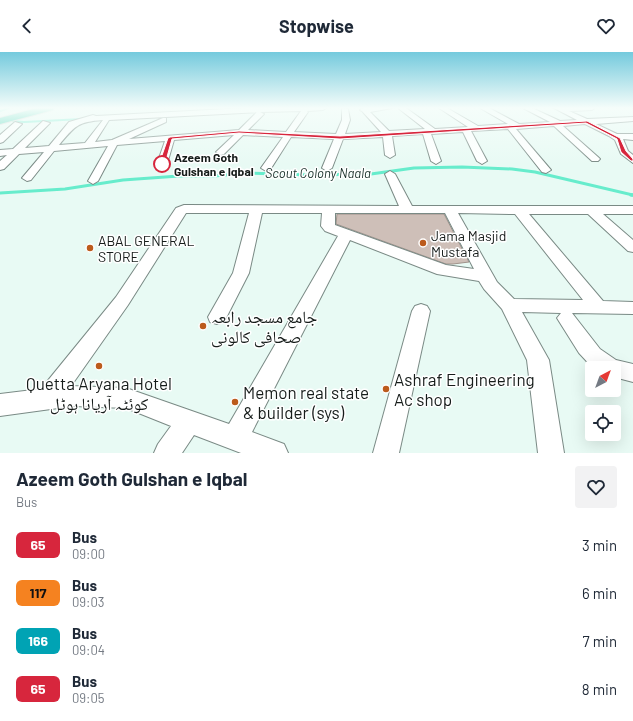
<!DOCTYPE html>
<html lang="en">
<head>
<meta charset="utf-8">
<style>
	body { margin:0; font-family:Barlow,"Noto Naskh Arabic",sans-serif; background:#f2f2f3; color:#1f2937; height:100vh; display:flex; flex-direction:column; font-size:15px; white-space:nowrap }
	* { box-sizing:border-box; margin:0 }
	p { font-size:13px; color:#747a83 }
	.icon { flex:none; width:22px; height:22px; fill:none; stroke:currentColor; stroke-width:2; stroke-linecap:round; stroke-linejoin:round }
	.map { position:relative; height:401px; overflow:hidden }
	.panel { display:flex; flex-direction:column; background:#fff; flex:1 }
	.panel>* { flex:none }
	.badge { padding:0 8px; border-radius:6px; font-size:14px; line-height:26px }
	.needle { width:26px; rotate:41deg }
	.fabs { position:absolute; left:585px; top:309px; display:grid; gap:8px }
	.fabs a { display:grid; place-items:center; width:36px; height:36px; border-radius:4px; background:#fff; box-shadow:0 4px 16px #0002; font-size:20px }
	.map>.badge { position:absolute; translate:-50% -50%; box-shadow:0 0 0 2px #fff }
	.round { display:grid; place-items:center; flex:none; width:42px; height:42px; border-radius:4px; background:#f2f2f3 }
	.head { display:flex; align-items:center; justify-content:space-between; height:68px; padding:0 16px }
	h1 { font-size:19px; font-weight:700; line-height:30px }
	ul { padding:0; list-style:none }
	li { display:flex; align-items:center; gap:12px; height:48px; padding:0 16px }
	li div { flex:1 }
	li b { display:block; font-size:15px }
	li em { font-style:normal }
	li .badge { min-width:44px; font-weight:700; text-align:center }
	header { display:flex; justify-content:space-between; align-items:center; height:52px; padding:0 16px; background:#fff; font-size:18px; font-weight:700 }
	.map>svg:first-child { display:block }
	.lines { fill:none; stroke-linecap:round; stroke-linejoin:round }
	.stream-far2 { stroke:#67eccc; stroke-width:2 }
	.stream-far1 { stroke:#67eccc; stroke-width:3 }
	.stream { stroke:#67eccc; stroke-width:3.5 }
	.building { fill:#cebfb8; stroke:#a0928b }
	.minor-casing { stroke:#7a8a85; stroke-width:2 }
	.motorway-casing { stroke:#d5d6d6; stroke-width:2 }
	.minor { fill:#fff; fill-rule:evenodd }
	.motorway { fill:#3ad0b0; fill-rule:evenodd }
	.line { fill:#d7263d; stroke:#fff }
	.stop-dot { fill:#fff; stroke:#d7263d; stroke-width:2 }
	.poi-dot { fill:#bc5b1c; stroke:#fff; stroke-width:1.5 }
	.labels { text-anchor:middle; dominant-baseline:central; stroke-width:3; stroke-linejoin:round; paint-order:stroke }
	.far-stop-label { font-size:12px; font-weight:bold; fill:#161c1a; stroke:#fff; text-anchor:start }
	.far-water-label { font-size:13px; font-style:italic; fill:#1a312b; stroke:#fff }
	.poi-label { font-size:14px; fill:#161c1a; stroke:#fff; text-anchor:start }
	.near-poi-label { font-size:17px; fill:#161c1a; stroke:#fff; text-anchor:start }
</style>
</head>
<body>
<header><svg class="icon" aria-label="back" viewBox="0 0 24 24"><path d="M15 5l-7 7 7 7"/></svg>Stopwise<svg class="icon" aria-label="heart" viewBox="0 0 24 24"><path d="M12 20l-8-8c-3-5 5-10 8-4 3-6 11-1 8 4z"/></svg></header>
<div class="map">
<svg width="633" height="401" viewBox="0 0 633 401">
	<rect width="100%" height="100%" fill="#e8faf4"/>
	<g class="lines">
		<g class="stream-far2">
			<path d="M0 59 9 56"/>
			<path d="M0 68 24 70 82 67"/>
		</g>
		<path class="stream-far1" d="M0 141 65 137 123 128 179 124H214L247 121 310 123 371 122 414 116 462 115 512 117 535 120 633 143"/>
		<path class="stream" d="M631 143H633"/>
	</g>
	<path class="building" d="M337 162H444L469 210 453 212H446L336 172Z"/>
	<g class="lines">
		<g class="minor-casing">
			<g id="minor">
				<path d="M246 56H326L323 58 307 59 308 60 294 80 336 82 342 68V56L348 57 350 68 345 82 381 80 362 59 360 58 363 56H392L370 60 389 79 425 77 398 56H406L435 77 468 75 439 56H447L478 74 508 72 480 56H489L519 72 550 70 523 56H532L560 69 577 68 554 56H595L592 58 569 59 587 67 633 65V69L596 72 617 82H633V88L623 87 628 99 633 103V111L621 102 615 88 609 84 585 72 563 74 598 105 600 107 598 109H592L554 74 516 77 551 118 546 121 542 120 508 77 471 79 487 109 482 112 477 109 463 80 431 82 441 109 436 112 431 109 423 82 392 84 395 103 390 106 385 103 383 85 343 87 332 116 327 119 322 116 334 87 291 85 270 118 266 119 261 116 283 85 243 83 224 102 221 103 216 100 234 83 174 88 167 112 162 115 157 112 165 89 117 93 98 129 93 132 88 129 108 94 54 99 31 128 27 129 22 126 44 100 19 102 4 117 0 118V109L7 103 0 104V98L13 97 43 69 50 71 25 96 49 94 69 70 93 63 96 64ZM301 59 286 80 248 78 264 62 260 60ZM257 60 239 78 129 87 166 70V66H163L112 88 95 90 109 68 259 60ZM103 68 85 91 59 93C75 74 77 70 103 68Z"/>
				<path d="M15 70 22 72 3 90 0 91V83Z"/>
				<path d="M390 119 395 122 412 154H633V162H603L633 188V200L628 199 588 162H529L603 249 633 250V262L572 261 600 297 616 308 633 312V330L614 325V316L592 315 579 301 557 266 561 261 522 260 549 308 564 401H538L527 308 502 257 484 237 479 229 437 222 350 188 252 380 284 392 288 401H241L194 383 182 401H154L158 392 171 374 126 356 73 354 0 364V342L41 337 116 245 176 156 184 153 399 154 385 122ZM186 161H249L233 221 208 265 210 270 217 272 224 270 249 221 262 161H322L321 174 325 179 338 184 229 372 126 336 71 334 128 253ZM335 161H445L474 217 446 213 335 173ZM458 161 515 162 583 248 514 247 497 230Z"/>
				<path d="M421 252 427 254 430 259 399 401H373L412 259 415 254Z"/>
			</g>
		</g>
		<g class="motorway-casing">
			<path id="motorway" d="M37 56H54L53 58 0 72V66Z"/>
		</g>
		<use href="#minor" class="minor"/>
		<use href="#motorway" class="motorway"/>
	</g>
	<linearGradient id="sky" x2="0" y2="1"><stop stop-color="#74cadd"/><stop offset="0.5" stop-color="#f5fdfa"/><stop offset="1" stop-color="#f5fdfa" stop-opacity="0"/></linearGradient>
	<rect width="633" height="112" fill="url(#sky)"/>
	<path class="line" d="M587 69 620 86 626 99 633 107V109H631L621 100 617 87 586 71 340 87 239 81 172 87 165 112 162 114 159 112 168 86 170 85 239 79 340 84Z"/>
	<circle class="stop-dot" cx="162" cy="112" r="8"/>
	<g class="poi-dot">
		<circle cx="423" cy="191" r="4"/>
		<circle cx="90" cy="196" r="4"/>
		<circle cx="203" cy="274" r="4"/>
		<circle cx="99" cy="314" r="4"/>
		<circle cx="386" cy="337" r="4"/>
		<circle cx="235" cy="350" r="4"/>
	</g>
	<g class="labels">
		<g class="far-stop-label">
			<text x="174" y="105">Azeem Goth<tspan x="174" dy="14">Gulshan e Iqbal</tspan></text>
		</g>
		<g class="far-water-label">
			<text x="318" y="121">Scout Colony Naala</text>
		</g>
		<g class="poi-label">
			<text x="431" y="183">Jama Masjid<tspan x="431" dy="16">Mustafa</tspan></text>
			<text x="98" y="188">ABAL GENERAL<tspan x="98" dy="16">STORE</tspan></text>
		</g>
		<g class="near-poi-label">
			<text x="211" y="264">جامع مسجد رابعہ<tspan x="211" dy="20">صحافی کالونی</tspan></text>
			<text x="394" y="327">Ashraf Engineering<tspan x="394" dy="20">Ac shop</tspan></text>
			<text x="99" y="331" text-anchor="middle">Quetta Aryana Hotel<tspan x="99" dy="20">کوئٹہ آریانا ہوٹل</tspan></text>
			<text x="243" y="340">Memon real state<tspan x="243" dy="20">&amp; builder (sys)</tspan></text>
		</g>
	</g>
</svg>
<div class="fabs">
<a><svg class="needle" viewBox="-14 -14 28 28"><path d="M0-13l5 13h-10z" fill="#e53935"/><path d="M0 13l5-13h-10z" fill="#747a83"/></svg></a>
<a><svg class="icon" aria-label="locate" viewBox="0 0 24 24"><circle cx="12" cy="12" r="6"/><path d="M12 2v4M12 18v4M2 12h4M18 12h4"/></svg></a>
</div>
</div>
<section class="panel">
<div class="head"><div><h1>Azeem Goth Gulshan e Iqbal</h1><p>Bus</p></div><a class="round"><svg class="icon" aria-label="heart" viewBox="0 0 24 24"><path d="M12 20l-8-8c-3-5 5-10 8-4 3-6 11-1 8 4z"/></svg></a></div>
<ul>
<li><span class="badge" style="background:#d7263d;color:#fff">65</span><div><b>Bus</b><p>09:00</p></div><em>3 min</em></li>
<li><span class="badge" style="background:#f58220;color:#111">117</span><div><b>Bus</b><p>09:03</p></div><em>6 min</em></li>
<li><span class="badge" style="background:#00a3b4;color:#fff">166</span><div><b>Bus</b><p>09:04</p></div><em>7 min</em></li>
<li><span class="badge" style="background:#d7263d;color:#fff">65</span><div><b>Bus</b><p>09:05</p></div><em>8 min</em></li>
</ul>
</section>
</body>
</html>
